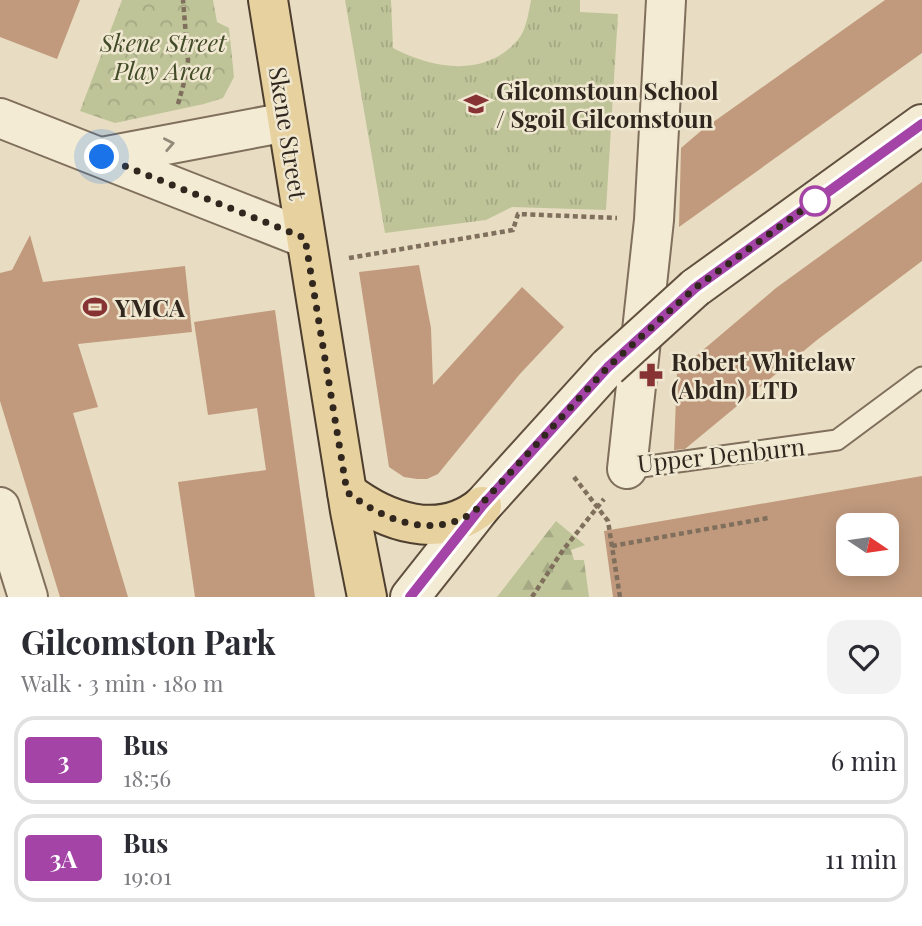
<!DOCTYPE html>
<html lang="en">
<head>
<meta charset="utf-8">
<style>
	body { margin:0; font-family:"Playfair Display",serif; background:#f2f2f3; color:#2b2b33; height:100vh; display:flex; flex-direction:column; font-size:26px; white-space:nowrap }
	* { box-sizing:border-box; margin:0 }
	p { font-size:23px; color:#7c7c81 }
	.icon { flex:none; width:38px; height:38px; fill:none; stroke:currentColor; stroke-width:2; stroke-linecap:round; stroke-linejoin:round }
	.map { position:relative; height:597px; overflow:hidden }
	.side { display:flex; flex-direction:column; background:#fff; flex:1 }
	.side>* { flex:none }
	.badge { padding:0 14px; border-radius:5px; font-size:24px; line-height:46px }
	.needle { width:46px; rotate:103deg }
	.fabs { position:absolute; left:836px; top:513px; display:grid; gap:14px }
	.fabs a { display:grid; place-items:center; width:63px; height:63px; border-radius:14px; background:#fff; box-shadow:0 4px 18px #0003; font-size:35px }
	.you { position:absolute; width:35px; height:35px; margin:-18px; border:5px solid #fff; border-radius:50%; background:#1a73e8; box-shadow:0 0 0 10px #1a73e833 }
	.map>.badge { position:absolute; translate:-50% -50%; box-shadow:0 0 0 4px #fff }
	.round { display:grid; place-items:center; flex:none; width:74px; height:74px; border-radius:21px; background:#f2f2f3 }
	.summary { display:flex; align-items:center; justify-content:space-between; height:119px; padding:0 21px }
	h1 { font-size:33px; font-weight:700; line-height:52px }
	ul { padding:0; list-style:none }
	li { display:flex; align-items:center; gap:21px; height:88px; margin:0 14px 10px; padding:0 7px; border:4px solid #e1e1e2; border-radius:21px }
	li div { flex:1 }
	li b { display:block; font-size:26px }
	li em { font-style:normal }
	li .badge { min-width:77px; font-weight:700; text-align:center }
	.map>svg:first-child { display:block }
	.grass { fill:url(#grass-tufts) }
	.forest { fill:url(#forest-firs) }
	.park { fill:url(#park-crowns) }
	.building { fill:#c19a7d; fill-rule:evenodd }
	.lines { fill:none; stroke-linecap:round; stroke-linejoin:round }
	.lane-casing { stroke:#7f6f5c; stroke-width:23 }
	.street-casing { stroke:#7f6f5c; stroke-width:42 }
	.secondary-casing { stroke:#61503f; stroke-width:42 }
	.primary-casing { stroke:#4d3e2f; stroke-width:42 }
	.path { stroke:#7f6f5c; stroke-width:4.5; stroke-dasharray:5 3.5; stroke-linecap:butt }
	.lane { stroke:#f4ebd4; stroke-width:19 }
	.street { stroke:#f4ebd4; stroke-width:38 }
	.secondary { stroke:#f4ebd4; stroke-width:38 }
	.primary { stroke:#e7d19e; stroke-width:38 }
	.secondary-bridge-casing { stroke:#61503f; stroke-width:42; stroke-linecap:butt }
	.path-bridge { stroke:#7f6f5c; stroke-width:4.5; stroke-dasharray:5 3.5; stroke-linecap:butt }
	.secondary-bridge { stroke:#f4ebd4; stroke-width:38 }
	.oneway { stroke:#928979 }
	.line-casing { stroke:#fff; stroke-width:16 }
	.line { stroke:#a444a6; stroke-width:10 }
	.walk { stroke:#31271e; stroke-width:7; stroke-dasharray:0 12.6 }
	.stop-dot { fill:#fff; stroke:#a444a6; stroke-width:3.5 }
	.labels { text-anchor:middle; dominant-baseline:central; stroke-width:5; stroke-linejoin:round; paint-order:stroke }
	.park-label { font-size:24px; font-style:italic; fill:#424b27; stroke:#f0e7d1 }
	.poi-label { font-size:24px; font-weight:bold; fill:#31271e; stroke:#f0e7d1; text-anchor:start }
	.street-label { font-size:24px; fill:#31271e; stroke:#f0e7d1 }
</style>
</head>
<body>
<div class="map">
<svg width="922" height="597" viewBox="0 0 922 597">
	<defs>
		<pattern id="grass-tufts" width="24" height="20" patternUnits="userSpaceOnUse" patternTransform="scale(1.75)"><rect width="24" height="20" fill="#bec498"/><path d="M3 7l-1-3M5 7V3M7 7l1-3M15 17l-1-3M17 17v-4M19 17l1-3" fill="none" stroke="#a4a883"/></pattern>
		<pattern id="forest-firs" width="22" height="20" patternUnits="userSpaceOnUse" patternTransform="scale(1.75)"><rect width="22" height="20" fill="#bec498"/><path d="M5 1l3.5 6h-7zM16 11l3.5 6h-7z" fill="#a4a883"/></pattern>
		<pattern id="park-crowns" width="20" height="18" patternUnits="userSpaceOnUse" patternTransform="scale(1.75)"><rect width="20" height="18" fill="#bec498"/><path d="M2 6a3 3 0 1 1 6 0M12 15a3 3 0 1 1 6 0" fill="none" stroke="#a4a883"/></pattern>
	</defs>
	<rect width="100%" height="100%" fill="#e8ddc2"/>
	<path class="grass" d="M345 0H391L393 48C433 69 488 79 520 37 526 29 529 11 531 0H580V12L618 14 606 210 512 207 486 220 385 233Z"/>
	<path class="forest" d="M556 521 585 545 571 550 574 560H584L589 597H497Z"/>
	<path class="park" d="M122 0H213L217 22 229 28 234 77 223 98 204 104 115 123 80 111Z"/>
	<g class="building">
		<path d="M0 0H80L57 59 0 37Z"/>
		<path d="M885 0H922V53L679 227 681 148 702 130Z"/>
		<path d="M922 182V261L817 340 685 449 674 450 677 372 776 288Z"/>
		<path d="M30 235 43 282 185 266 192 332 78 344 98 407 73 413 128 597H60L0 401V273L12 270Z"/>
		<path d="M419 265 431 328 433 385 522 287 564 327 519 375 438 474 427 479H417L404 477 389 467 359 272Z"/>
		<path d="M275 310 315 597H195L178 482 266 470 257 408 208 415 194 322Z"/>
		<path d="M922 476V597H613L604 531ZM849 525H887V564H849Z"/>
	</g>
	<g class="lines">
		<g class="lane-casing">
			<path id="lane" d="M627 469 837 440 922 377"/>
		</g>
		<g class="street-casing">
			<g id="street">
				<path d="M0 118 305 238"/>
				<path d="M102 157 287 122"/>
				<path d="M627 469 654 220 666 0"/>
				<path d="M0 507 28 597"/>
			</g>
		</g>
		<g class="secondary-casing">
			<g id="secondary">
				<path d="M695 288 922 124"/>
				<path d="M410 597 482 506 608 367"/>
			</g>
		</g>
		<g class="primary-casing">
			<g id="primary">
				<path d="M268 0 350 511 367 597"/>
				<path d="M347 492C386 522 440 541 482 506"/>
			</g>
		</g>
		<g class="path">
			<path d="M178 104 187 72 188 60 183 0"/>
			<path d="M349 258 513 230 518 214 617 218"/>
			<path d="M612 546 768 518"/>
			<path d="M532 597 563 550 604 499"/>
		</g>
		<use href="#lane" class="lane"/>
		<use href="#street" class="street"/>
		<use href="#secondary" class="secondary"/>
		<use href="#primary" class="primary"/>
		<g class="secondary-bridge-casing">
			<path id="secondary-bridge" d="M608 367 695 288"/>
		</g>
		<path class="path-bridge" d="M574 477 608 521 620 597"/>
		<use href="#secondary-bridge" class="secondary-bridge"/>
	</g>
	<defs><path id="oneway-chevron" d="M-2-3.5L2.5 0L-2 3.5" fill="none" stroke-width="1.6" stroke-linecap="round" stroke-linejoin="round" transform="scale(1.75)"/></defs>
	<use class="oneway" href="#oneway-chevron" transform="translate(169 144) rotate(-11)"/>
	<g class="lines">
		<g class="line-casing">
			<path id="line" d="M410 597 482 506 608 367 695 288 922 124"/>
		</g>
		<use href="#line" class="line"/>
		<path class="walk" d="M102 157 305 238 347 492C383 520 432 540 474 512L608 367 643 335 695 288 815 201"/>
	</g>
	<defs>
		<g id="school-bare" transform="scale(1.89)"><path d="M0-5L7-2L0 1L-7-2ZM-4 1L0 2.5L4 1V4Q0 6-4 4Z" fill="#873333" stroke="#f0e7d1" stroke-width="2.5" paint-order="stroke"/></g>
		<g id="stadium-bare" transform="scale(1.89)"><path d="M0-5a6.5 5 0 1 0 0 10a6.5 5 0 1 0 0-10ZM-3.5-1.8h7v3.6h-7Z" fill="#873333" stroke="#f0e7d1" stroke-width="2.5" paint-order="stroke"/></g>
		<g id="pharmacy-bare" transform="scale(1.89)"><path d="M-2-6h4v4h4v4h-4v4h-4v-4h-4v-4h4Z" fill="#873333" stroke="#f0e7d1" stroke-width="2.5" paint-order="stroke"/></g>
	</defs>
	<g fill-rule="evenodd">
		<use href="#school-bare" x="476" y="104"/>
		<use href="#stadium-bare" x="95" y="307"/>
		<use href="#pharmacy-bare" x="651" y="375"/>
	</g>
	<circle class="stop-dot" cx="815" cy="201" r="14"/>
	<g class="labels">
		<g class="park-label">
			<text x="163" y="42">Skene Street<tspan x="163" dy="28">Play Area</tspan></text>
		</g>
		<g class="poi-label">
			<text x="496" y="90">Gilcomstoun School<tspan x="496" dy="28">/ Sgoil Gilcomstoun</tspan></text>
			<text x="115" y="307">YMCA</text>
			<text x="671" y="361">Robert Whitelaw<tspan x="671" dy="28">(Abdn) LTD</tspan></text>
		</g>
		<g class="street-label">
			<text transform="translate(289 133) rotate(81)">Skene Street</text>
			<text transform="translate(721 454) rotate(-6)">Upper Denburn</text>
		</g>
	</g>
</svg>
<div class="fabs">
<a><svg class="needle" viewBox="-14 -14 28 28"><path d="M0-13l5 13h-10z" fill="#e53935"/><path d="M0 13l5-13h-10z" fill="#7c7c81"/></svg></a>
</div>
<div class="you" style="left:102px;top:157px"></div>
</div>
<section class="side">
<div class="summary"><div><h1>Gilcomston Park</h1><p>Walk · 3 min · 180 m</p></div><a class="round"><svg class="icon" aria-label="heart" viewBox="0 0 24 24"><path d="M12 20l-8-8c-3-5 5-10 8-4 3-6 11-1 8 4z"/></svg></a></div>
<ul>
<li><span class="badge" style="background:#a444a6;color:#fff">3</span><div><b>Bus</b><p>18:56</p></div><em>6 min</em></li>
<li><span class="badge" style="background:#a444a6;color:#fff">3A</span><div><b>Bus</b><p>19:01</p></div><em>11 min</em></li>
</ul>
</section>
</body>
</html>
